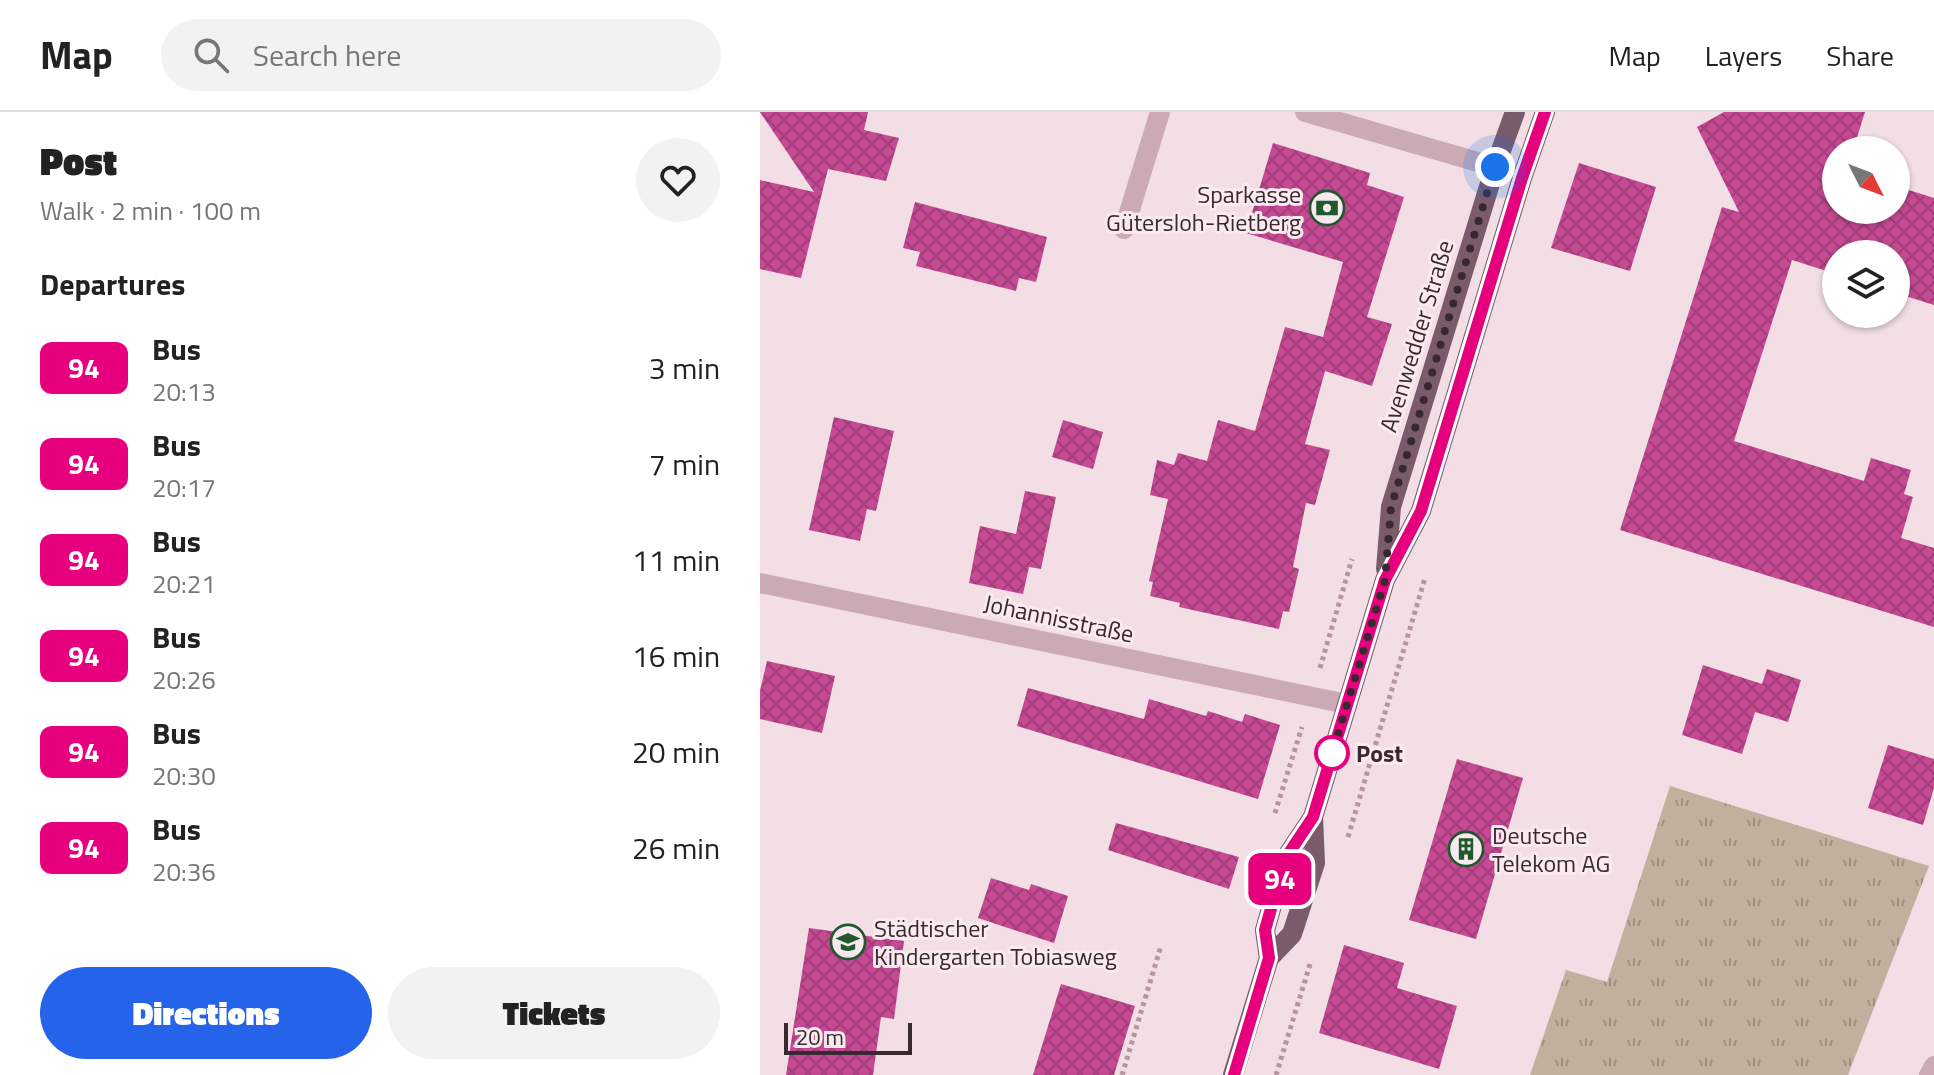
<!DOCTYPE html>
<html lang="en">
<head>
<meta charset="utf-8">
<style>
	body { margin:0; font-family:"Titillium Web",sans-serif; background:#f2f2f2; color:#222; height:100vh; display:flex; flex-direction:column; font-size:30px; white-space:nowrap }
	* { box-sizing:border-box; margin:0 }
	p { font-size:26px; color:#767676 }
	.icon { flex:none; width:44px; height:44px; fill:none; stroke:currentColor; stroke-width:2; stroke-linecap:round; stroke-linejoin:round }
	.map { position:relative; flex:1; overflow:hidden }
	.sheet { display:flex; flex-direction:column; background:#fff; width:760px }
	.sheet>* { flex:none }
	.badge { padding:0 16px; border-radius:12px; font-size:28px; line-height:52px }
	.needle { width:52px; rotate:132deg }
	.fabs { position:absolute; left:1062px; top:24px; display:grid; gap:16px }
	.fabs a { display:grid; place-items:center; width:88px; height:88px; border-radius:50%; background:#fff; box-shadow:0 2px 6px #0004; font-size:40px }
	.scale { position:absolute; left:24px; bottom:20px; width:128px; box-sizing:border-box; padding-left:8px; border:4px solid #382931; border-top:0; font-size:22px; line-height:28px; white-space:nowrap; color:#382931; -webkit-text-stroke:6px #faeaef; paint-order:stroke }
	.you { position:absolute; width:40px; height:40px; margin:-20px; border:6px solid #fff; border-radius:50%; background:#1a73e8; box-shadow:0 0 0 12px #1a73e833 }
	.map>.badge { position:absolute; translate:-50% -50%; box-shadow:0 0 0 4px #fff }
	h2 { padding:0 40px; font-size:30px; line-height:72px }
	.round { display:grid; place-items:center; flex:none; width:84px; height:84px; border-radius:42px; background:#f2f2f2 }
	.overview { display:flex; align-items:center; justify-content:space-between; height:136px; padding:0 40px }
	h1 { font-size:38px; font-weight:800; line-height:60px }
	.action { display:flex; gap:16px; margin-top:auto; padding:16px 40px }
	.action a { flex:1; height:92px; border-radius:48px; background:#2563eb; color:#fff; font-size:32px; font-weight:800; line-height:92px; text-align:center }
	.action a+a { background:#f2f2f2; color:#222 }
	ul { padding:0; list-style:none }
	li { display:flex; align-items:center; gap:24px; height:96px; padding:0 40px }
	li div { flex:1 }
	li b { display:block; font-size:30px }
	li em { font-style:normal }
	li .badge { min-width:88px; font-weight:700; text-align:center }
	header { display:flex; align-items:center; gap:48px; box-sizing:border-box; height:112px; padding:0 40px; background:#fff; border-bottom:2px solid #e0e0e0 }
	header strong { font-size:38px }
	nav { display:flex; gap:44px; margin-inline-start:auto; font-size:28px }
	.search { width:560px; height:72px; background:#f2f2f2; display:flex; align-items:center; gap:20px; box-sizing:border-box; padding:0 28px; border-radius:44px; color:#767676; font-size:30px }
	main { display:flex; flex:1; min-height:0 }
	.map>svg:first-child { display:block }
	.grass { fill:url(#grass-tufts) }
	.building { fill:url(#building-cross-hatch) }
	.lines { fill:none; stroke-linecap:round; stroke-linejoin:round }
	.path { stroke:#b694a2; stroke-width:5; stroke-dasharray:4 4; stroke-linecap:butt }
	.minor { stroke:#cbaab6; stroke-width:20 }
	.major { stroke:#7a5b6a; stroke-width:20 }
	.line-casing { stroke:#fff; stroke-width:18 }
	.line { stroke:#e6007e; stroke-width:12 }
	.walk { stroke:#382931; stroke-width:8; stroke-dasharray:0 14.4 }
	.stop-dot { fill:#fff; stroke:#e6007e; stroke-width:4 }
	.labels { text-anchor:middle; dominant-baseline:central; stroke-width:6; stroke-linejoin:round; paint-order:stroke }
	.poi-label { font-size:24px; fill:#382931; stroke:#faeaef; text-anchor:start }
	.street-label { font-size:24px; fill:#382931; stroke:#faeaef }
	.stop-label { font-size:24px; font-weight:bold; fill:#382931; stroke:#faeaef; text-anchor:start }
</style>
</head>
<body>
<header>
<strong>Map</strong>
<div class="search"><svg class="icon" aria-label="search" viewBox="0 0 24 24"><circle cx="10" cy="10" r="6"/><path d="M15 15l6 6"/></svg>Search here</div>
<nav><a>Map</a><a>Layers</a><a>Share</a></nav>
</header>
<main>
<section class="sheet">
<div class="overview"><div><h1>Post</h1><p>Walk · 2 min · 100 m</p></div><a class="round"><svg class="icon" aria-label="heart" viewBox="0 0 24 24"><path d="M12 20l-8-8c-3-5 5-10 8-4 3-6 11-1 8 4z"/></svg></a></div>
<h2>Departures</h2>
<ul>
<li><span class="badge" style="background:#e6007e;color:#fff">94</span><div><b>Bus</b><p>20:13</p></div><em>3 min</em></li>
<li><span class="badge" style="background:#e6007e;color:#fff">94</span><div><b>Bus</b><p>20:17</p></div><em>7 min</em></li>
<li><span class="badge" style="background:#e6007e;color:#fff">94</span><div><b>Bus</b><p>20:21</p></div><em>11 min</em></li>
<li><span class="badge" style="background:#e6007e;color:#fff">94</span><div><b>Bus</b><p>20:26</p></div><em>16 min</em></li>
<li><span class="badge" style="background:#e6007e;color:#fff">94</span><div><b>Bus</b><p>20:30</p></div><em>20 min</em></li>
<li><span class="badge" style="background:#e6007e;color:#fff">94</span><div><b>Bus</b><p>20:36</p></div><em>26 min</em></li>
</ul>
<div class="action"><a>Directions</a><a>Tickets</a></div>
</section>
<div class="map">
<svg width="1174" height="963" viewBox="0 0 1174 963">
	<defs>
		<pattern id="grass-tufts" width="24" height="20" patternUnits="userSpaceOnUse" patternTransform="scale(2)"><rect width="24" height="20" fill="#c2b09e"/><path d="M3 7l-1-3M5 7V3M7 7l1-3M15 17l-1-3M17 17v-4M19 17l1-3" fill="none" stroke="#9f8f81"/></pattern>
		<pattern id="building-cross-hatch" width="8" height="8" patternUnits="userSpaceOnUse" patternTransform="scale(2)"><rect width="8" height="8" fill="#c54a93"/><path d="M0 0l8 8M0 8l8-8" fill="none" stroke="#a13e79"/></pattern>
	</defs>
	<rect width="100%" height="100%" fill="#f2dee4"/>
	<path class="grass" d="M910 674 1169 754 1088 963H770L806 858 847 870Z"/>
	<g class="building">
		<path d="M0 0H108L104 18 139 26 126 69 68 57 41 166 0 157V68L54 80Z"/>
		<path d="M964 0H1105L1093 38H1076V98H1136V74L1174 86V193L1136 181V142H1076V162L1032 148 974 329 1104 369 1111 346 1151 358 1144 382 1153 385 1141 426 1174 436V515L860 418 962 95 979 100 937 15Z"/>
		<path d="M513 31 610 61 607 73 644 85 607 205 632 212 612 274 565 259 545 332 570 338 555 393 546 391 533 455 539 457 529 500 523 499 519 517 419 495 420 491 390 484 393 470 389 469 408 387 390 383 397 348 414 353 418 341 447 349 458 308 495 319 525 215 563 225 583 150 486 121Z"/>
		<path d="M819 51 896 75 870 159 791 136Z"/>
		<path d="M155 90 287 125 276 170 259 166 256 179 156 154 160 140 143 136Z"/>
		<path d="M74 305 134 319 116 399 107 397 100 429 49 418Z"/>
		<path d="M303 308 343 320 333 357 292 345Z"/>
		<path d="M265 379 296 385 281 457 269 455 263 482 209 471 220 414 256 422Z"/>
		<path d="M7 549 75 564 62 621 0 607V579Z"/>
		<path d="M943 553 1002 572 1007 557 1041 568 1028 610 995 600 982 642 922 623Z"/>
		<path d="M268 576 384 607 389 587 446 604 448 599 482 610 485 602 520 613 498 687 257 614Z"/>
		<path d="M1128 633 1174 647V676L1163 713 1108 696Z"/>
		<path d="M697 647 763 666 716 827 649 808Z"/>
		<path d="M356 711 479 745 469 777 348 738Z"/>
		<path d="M231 766 269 778 271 772 308 784 294 831 218 806Z"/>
		<path d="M49 816 144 829 134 907 121 905 113 963H26Z"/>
		<path d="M584 833 644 851 637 876 697 894 679 957 559 921Z"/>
		<path d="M301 872 375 894 354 963H273Z"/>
	</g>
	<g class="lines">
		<g class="path">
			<path d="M560 556 592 447"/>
			<path d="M515 701 542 615"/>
			<path d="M588 725 665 466"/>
			<path d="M362 963 401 834"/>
			<path d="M516 963 551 849"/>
		</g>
		<g class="minor">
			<path d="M545 0 735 55"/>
			<path d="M364 117 400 0"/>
			<path d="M0 471 587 592"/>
			<path d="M1169 963 1174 954"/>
		</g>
		<g class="major">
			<path d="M626 457 631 395 735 55 755 0"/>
			<path d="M509 846 532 822 555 751 553 705"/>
			<path d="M473 963 509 846 505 818 516 779 529 741 553 705 625 468 661 399 762 66 785 0"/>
		</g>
	</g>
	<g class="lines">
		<g class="line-casing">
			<path id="line" d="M474 963 509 846 505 818 516 779 529 741 553 705 625 468 661 399 762 66 785 0"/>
		</g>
		<use href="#line" class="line"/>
		<path class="walk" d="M572 641 571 645 625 468 631 395 735 55"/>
	</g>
	<defs>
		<g id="bank-ring" transform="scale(1.8)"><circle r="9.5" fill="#faeaef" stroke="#1f592c" stroke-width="1.5"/><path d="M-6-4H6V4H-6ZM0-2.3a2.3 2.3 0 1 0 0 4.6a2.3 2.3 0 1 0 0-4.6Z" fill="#1f592c"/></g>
		<g id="building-ring" transform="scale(1.8)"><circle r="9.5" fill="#faeaef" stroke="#1f592c" stroke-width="1.5"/><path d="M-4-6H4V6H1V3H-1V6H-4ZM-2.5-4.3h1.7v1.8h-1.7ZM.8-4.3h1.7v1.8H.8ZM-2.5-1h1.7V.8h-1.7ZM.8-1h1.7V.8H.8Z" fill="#1f592c"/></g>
		<g id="school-ring" transform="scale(1.8)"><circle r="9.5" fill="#faeaef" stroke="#1f592c" stroke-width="1.5"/><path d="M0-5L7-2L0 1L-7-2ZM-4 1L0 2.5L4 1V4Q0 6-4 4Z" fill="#1f592c"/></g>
	</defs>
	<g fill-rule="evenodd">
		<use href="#bank-ring" x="567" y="96"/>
		<use href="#building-ring" x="706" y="737"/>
		<use href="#school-ring" x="88" y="830"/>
	</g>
	<circle class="stop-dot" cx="572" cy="641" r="16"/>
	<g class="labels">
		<g class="poi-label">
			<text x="541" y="82" text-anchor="end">Sparkasse<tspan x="541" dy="28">Gütersloh-Rietberg</tspan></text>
			<text x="732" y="723">Deutsche<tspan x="732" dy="28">Telekom AG</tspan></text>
			<text x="114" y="816">Städtischer<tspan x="114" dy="28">Kindergarten Tobiasweg</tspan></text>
		</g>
		<g class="street-label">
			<text transform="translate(656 224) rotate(-73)">Avenwedder Straße</text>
			<text transform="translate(299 506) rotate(12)">Johannisstraße</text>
		</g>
		<g class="stop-label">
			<text x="596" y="641">Post</text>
		</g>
	</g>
</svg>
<div class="fabs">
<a><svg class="needle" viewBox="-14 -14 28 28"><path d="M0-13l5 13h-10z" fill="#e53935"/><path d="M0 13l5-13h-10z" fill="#767676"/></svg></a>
<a><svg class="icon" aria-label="layers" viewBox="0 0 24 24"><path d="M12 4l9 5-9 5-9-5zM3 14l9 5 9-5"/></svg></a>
</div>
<div class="scale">20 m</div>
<div class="you" style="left:735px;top:55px"></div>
<b class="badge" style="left:520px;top:767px;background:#e6007e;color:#fff">94</b>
</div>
</main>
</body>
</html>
